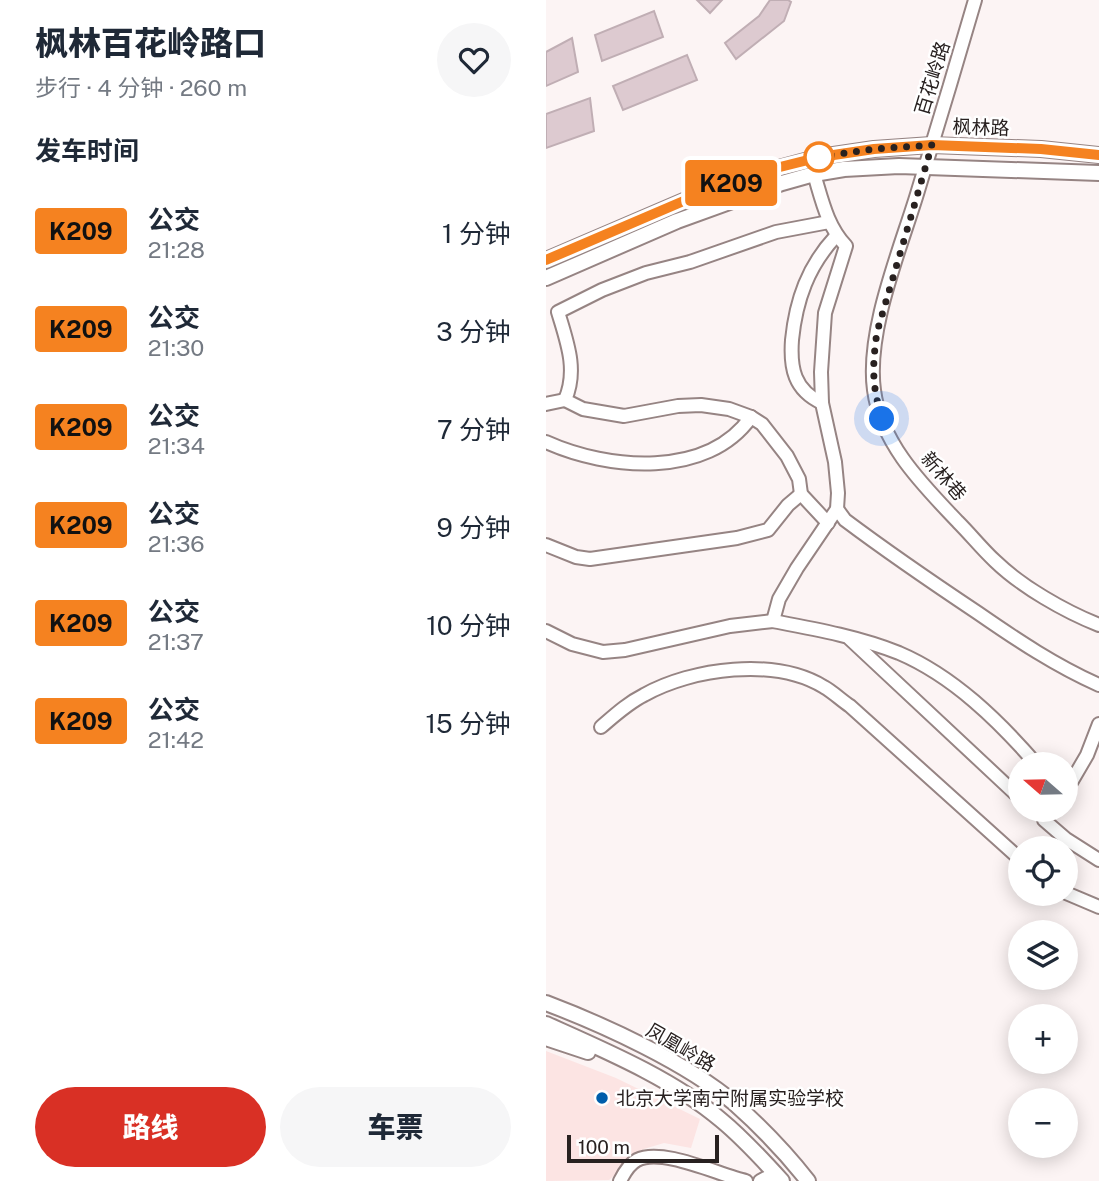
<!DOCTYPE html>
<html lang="zh">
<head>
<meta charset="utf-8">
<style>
	body { margin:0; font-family:"Public Sans","Noto Sans SC",sans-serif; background:#f6f6f7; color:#1f2937; height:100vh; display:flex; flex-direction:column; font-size:26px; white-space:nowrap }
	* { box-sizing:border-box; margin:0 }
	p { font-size:23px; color:#747a83 }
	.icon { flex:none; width:38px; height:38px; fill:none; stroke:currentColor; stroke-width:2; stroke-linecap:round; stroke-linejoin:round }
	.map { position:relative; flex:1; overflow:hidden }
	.details { display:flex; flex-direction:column; background:#fff; width:546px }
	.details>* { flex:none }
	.badge { padding:0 14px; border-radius:5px; font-size:24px; line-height:46px }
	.needle { width:46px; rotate:290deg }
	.fabs { position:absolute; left:462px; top:752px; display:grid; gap:14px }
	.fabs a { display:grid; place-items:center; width:70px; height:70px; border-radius:50%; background:#fff; box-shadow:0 4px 18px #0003; font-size:35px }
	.scale { position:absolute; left:21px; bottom:18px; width:152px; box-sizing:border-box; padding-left:7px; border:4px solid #282120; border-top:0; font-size:19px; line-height:24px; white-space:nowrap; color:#282120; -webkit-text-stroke:5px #fff; paint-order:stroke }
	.you { position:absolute; width:35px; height:35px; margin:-18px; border:5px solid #fff; border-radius:50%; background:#1a73e8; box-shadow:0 0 0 10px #1a73e833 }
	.map>.badge { position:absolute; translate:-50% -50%; box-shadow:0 0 0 4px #fff }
	h2 { padding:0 35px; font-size:26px; line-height:63px }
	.round { display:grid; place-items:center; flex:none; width:74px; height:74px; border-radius:37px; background:#f6f6f7 }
	.headline { display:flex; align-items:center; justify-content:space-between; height:119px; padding:0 35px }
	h1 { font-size:33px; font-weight:800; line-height:52px }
	.primary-button { display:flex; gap:14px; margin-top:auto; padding:14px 35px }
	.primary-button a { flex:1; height:80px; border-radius:42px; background:#d93025; color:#fff; font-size:28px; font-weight:800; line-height:80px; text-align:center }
	.primary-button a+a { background:#f6f6f7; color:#1f2937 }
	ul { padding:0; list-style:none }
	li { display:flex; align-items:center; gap:21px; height:98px; padding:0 35px }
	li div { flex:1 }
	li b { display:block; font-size:26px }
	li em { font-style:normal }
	li .badge { min-width:77px; font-weight:700; text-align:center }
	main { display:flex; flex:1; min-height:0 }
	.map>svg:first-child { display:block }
	.built { fill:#fce4e3 }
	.building { fill:#ddcad0; stroke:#c0aeb4; stroke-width:2 }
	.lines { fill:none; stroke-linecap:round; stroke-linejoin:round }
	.minor-casing { stroke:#968483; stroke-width:16 }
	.major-casing { stroke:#968483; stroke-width:18 }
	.minor { stroke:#fff; stroke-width:12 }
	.major { stroke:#fff; stroke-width:14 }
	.line-casing { stroke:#fff; stroke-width:16 }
	.line { stroke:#f58220; stroke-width:10 }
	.walk { stroke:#282120; stroke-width:7; stroke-dasharray:0 12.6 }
	.stop-dot { fill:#fff; stroke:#f58220; stroke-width:3.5 }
	.poi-dot { fill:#005eab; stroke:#fff; stroke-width:2.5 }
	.labels { text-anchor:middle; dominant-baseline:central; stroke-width:5; stroke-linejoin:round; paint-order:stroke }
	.street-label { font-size:19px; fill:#282120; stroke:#fff }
	.poi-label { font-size:19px; fill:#282120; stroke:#fff; text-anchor:start }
</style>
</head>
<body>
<main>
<section class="details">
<div class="headline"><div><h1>枫林百花岭路口</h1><p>步行 · 4 分钟 · 260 m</p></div><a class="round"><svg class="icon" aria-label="heart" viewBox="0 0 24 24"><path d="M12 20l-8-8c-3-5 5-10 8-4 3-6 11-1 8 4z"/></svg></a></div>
<h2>发车时间</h2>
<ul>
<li><span class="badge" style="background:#f58220;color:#111">K209</span><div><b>公交</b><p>21:28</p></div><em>1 分钟</em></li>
<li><span class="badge" style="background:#f58220;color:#111">K209</span><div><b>公交</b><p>21:30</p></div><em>3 分钟</em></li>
<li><span class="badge" style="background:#f58220;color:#111">K209</span><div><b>公交</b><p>21:34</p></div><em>7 分钟</em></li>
<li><span class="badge" style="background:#f58220;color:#111">K209</span><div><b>公交</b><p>21:36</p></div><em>9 分钟</em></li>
<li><span class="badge" style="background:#f58220;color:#111">K209</span><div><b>公交</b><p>21:37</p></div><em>10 分钟</em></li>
<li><span class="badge" style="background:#f58220;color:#111">K209</span><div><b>公交</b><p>21:42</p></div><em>15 分钟</em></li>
</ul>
<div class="primary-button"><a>路线</a><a>车票</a></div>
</section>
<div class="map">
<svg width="553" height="1181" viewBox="0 0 553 1181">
	<rect width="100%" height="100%" fill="#fcf4f4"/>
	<path class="built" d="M0 1051 70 1078 154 1119 145 1148 118 1143 98 1149 63 1180 0 1181Z"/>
	<g class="building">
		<path d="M151 0H176L164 13Z"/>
		<path d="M224 0H242L245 2 238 21 190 59 179 43 213 16Z"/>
		<path d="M108 11 117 37 56 61 49 35Z"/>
		<path d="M26 38 32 72 0 86V52Z"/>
		<path d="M141 55 151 80 77 110 67 86Z"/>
		<path d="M44 98 48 131 0 148V114Z"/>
	</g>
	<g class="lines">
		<g class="minor-casing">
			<g id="minor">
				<path d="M429 0C410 65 391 129 371 194 354 250 320 331 328 390 335 444 377 485 412 522 425 535 436 549 449 561 476 587 518 611 553 625"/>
				<path d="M268 174C276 200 281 226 300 246L279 313 275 372 276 403 289 462 292 493 291 509 251 568 233 599 227 621C269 629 313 637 353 653 407 676 453 721 491 765"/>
				<path d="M276 403C248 390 244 368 246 340 250 300 262 266 290 236"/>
				<path d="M0 404 19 400"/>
				<path d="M0 442C62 470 161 479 205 417"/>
				<path d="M291 509 299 520C343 553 387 583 432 613 471 640 510 666 553 685"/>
				<path d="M282 523 255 494 253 479 241 456 216 424 205 417 183 409 155 405 132 406 78 416 37 409 19 400C32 370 21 342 12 312L56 290 100 273 144 262 230 232 283 222"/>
				<path d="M0 545 30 557 44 559 191 538 222 530 242 505 255 494"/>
				<path d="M0 631 26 644 57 652 79 650 184 626 227 621"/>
				<path d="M304 639 474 798"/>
				<path d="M55 727C69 715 82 703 98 695 146 668 229 657 278 687 287 692 295 700 304 706L474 859"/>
				<path d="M520 791 541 755 553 724"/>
				<path d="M505 810 498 820 520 839 553 860"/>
				<path d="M520 893 553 907"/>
				<path d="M74 1181C78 1173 83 1164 91 1160 116 1147 173 1175 200 1181"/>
				<path d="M214 1181 229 1173"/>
			</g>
		</g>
		<g class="major-casing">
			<g id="major">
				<path d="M0 260 154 194 222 171 274 157 328 149 385 145 495 149 553 155"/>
				<path d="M0 278 131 221 236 183 268 174 298 169 353 166 553 173"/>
				<path d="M0 1003C58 1025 141 1063 188 1103 215 1127 240 1153 262 1181"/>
				<path d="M0 1024C58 1050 127 1079 175 1120 197 1138 217 1160 236 1181"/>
				<path d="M0 1038 42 1052"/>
			</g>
		</g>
		<use href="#minor" class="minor"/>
		<use href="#major" class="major"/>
	</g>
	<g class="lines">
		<g class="line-casing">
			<path id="line" d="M0 260 154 194 222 170 274 157 328 149 386 145 495 149 553 155"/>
		</g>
		<use href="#line" class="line"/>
		<path class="walk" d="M273 157 328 149 386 145 331 332C326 367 326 386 336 419"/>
	</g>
	<circle class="stop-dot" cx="273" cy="157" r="14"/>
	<circle class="poi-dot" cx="56" cy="1098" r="7"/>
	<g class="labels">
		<g class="street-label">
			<text transform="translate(386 78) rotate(-73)">百花岭路</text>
			<text transform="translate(435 127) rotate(2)">枫林路</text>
			<text transform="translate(398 476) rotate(49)">新林巷</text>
			<text transform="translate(135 1047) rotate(30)">凤凰岭路</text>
		</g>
		<g class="poi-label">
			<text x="70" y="1098">北京大学南宁附属实验学校</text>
		</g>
	</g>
</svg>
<div class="fabs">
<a><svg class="needle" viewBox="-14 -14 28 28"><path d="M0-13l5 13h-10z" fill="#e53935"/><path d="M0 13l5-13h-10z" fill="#747a83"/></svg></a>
<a><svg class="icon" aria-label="locate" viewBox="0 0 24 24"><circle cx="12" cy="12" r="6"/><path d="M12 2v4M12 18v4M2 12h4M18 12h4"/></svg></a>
<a><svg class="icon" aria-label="layers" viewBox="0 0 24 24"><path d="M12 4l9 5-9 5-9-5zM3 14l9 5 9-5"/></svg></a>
<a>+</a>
<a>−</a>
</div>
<div class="scale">100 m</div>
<div class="you" style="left:336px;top:419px"></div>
<b class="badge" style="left:185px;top:183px;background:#f58220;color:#111">K209</b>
</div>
</main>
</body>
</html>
